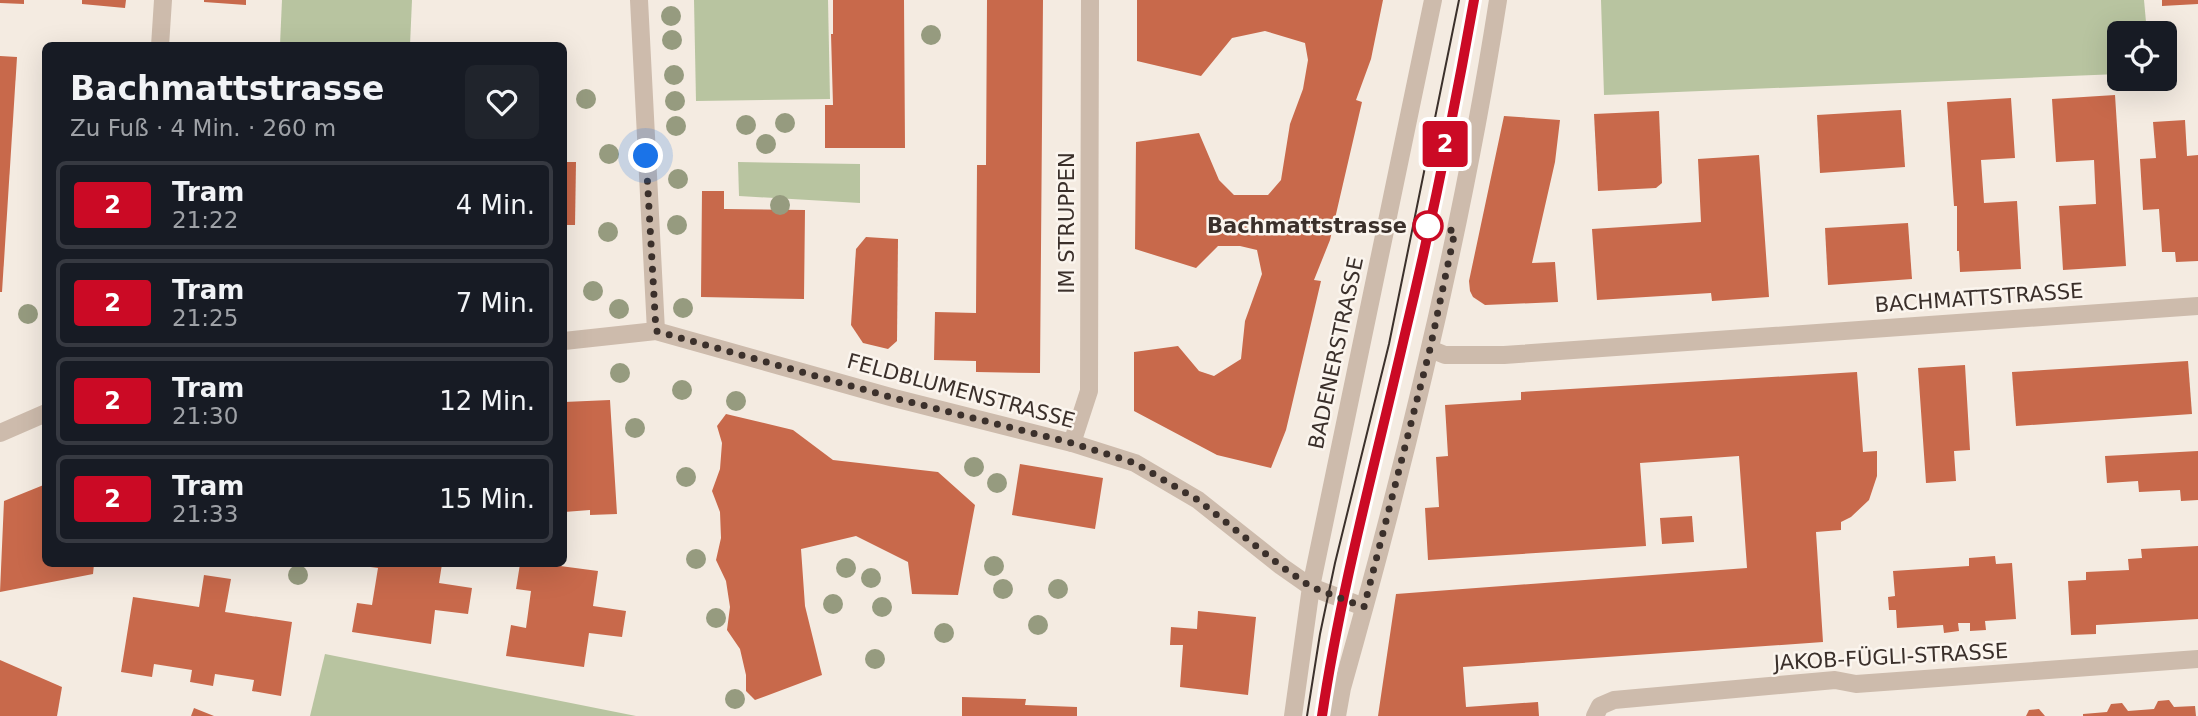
<!DOCTYPE html>
<html lang="de">
<head>
<meta charset="utf-8">
<style>
	body { margin:0; font-family:"DejaVu Sans",sans-serif; background:#20242c; color:#f1f3f6; height:100vh; display:flex; flex-direction:column; font-size:26px; white-space:nowrap }
	* { box-sizing:border-box; margin:0 }
	p { font-size:23px; color:#9ea1a6 }
	.icon { flex:none; width:38px; height:38px; fill:none; stroke:currentColor; stroke-width:2; stroke-linecap:round; stroke-linejoin:round }
	.map { position:relative; flex:1; overflow:hidden }
	.side { position:absolute; left:42px; top:42px; width:525px; height:525px; display:flex; flex-direction:column; background:#171b24; border-radius:10px; box-shadow:0 7px 28px #0002 }
	.side>* { flex:none }
	.badge { padding:0 14px; border-radius:5px; font-size:24px; line-height:46px }
	.buttons { position:absolute; left:2107px; top:21px; display:grid; gap:14px }
	.buttons a { display:grid; place-items:center; width:70px; height:70px; border-radius:10px; background:#171b24; box-shadow:0 7px 28px #0002; font-size:35px }
	.you { position:absolute; width:35px; height:35px; margin:-18px; border:5px solid #fff; border-radius:50%; background:#1a73e8; box-shadow:0 0 0 10px #1a73e833 }
	.map>.badge { position:absolute; translate:-50% -50%; box-shadow:0 0 0 4px #fff }
	.round { display:grid; place-items:center; flex:none; width:74px; height:74px; border-radius:10px; background:#20242c }
	.headline { display:flex; align-items:center; justify-content:space-between; height:119px; padding:0 28px }
	h1 { font-size:33px; font-weight:700; line-height:52px }
	ul { padding:0; list-style:none }
	li { display:flex; align-items:center; gap:21px; height:88px; margin:0 14px 10px; padding:0 14px; border:4px solid #363941; border-radius:10px }
	li div { flex:1 }
	li b { display:block; font-size:26px }
	li em { font-style:normal }
	li .badge { min-width:77px; font-weight:700; text-align:center }
	.map>svg:first-child { display:block }
	.green { fill:#b8c4a0 }
	.building { fill:#c8694b }
	.lines { fill:none; stroke-linecap:round; stroke-linejoin:round }
	.minor { stroke:#cdbbac; stroke-width:18 }
	.tram { stroke:#3b302b; stroke-width:2 }
	.tree { fill:#969b7f }
	.line-casing { stroke:#fff; stroke-width:16 }
	.line { stroke:#cb0a25; stroke-width:10 }
	.walk { stroke:#3b302b; stroke-width:7; stroke-dasharray:0 12.6 }
	.stop-dot { fill:#fff; stroke:#cb0a25; stroke-width:3.5 }
	.labels { text-anchor:middle; dominant-baseline:central; stroke-width:5; stroke-linejoin:round; paint-order:stroke }
	.street-label { font-size:21px; fill:#3b302b; stroke:#fbf5ee }
	.stop-label { font-size:21px; font-weight:bold; fill:#3b302b; stroke:#fbf5ee; text-anchor:end }
</style>
</head>
<body>
<div class="map">
<svg width="2198" height="716" viewBox="0 0 2198 716">
	<rect width="100%" height="100%" fill="#f4ebe1"/>
	<g class="green">
		<path d="M282 0H412L410 45H280Z"/>
		<path d="M694 0H828L830 99 696 101Z"/>
		<path d="M1601 0H2144L2147 33H2119V74L1604 95Z"/>
		<path d="M738 162 860 164V203L739 196Z"/>
		<path d="M325 654 636 716H310Z"/>
	</g>
	<g class="building">
		<path d="M0 0H24V4L0 3Z"/>
		<path d="M82 0H126L125 8 82 4Z"/>
		<path d="M204 0H246V5L204 2Z"/>
		<path d="M833 0H904L905 148H825V105H833L831 34H833Z"/>
		<path d="M987 0H1043L1040 373 976 372V361L934 360 935 312 976 313 977 165H986Z"/>
		<path d="M1137 0H1383L1371 59 1356 100 1362 102 1330 240 1314 280 1321 281 1286 430 1271 468 1217 455 1134 411V352L1178 346 1199 371 1214 376 1241 359 1245 321 1262 274 1257 250 1240 246H1218L1196 268 1135 249 1136 142 1199 133 1219 180 1234 195H1268L1281 180 1290 124 1303 89 1308 60 1305 43 1265 31 1232 38 1201 76 1137 61Z"/>
		<path d="M2162 0H2198V4L2162 6Z"/>
		<path d="M0 56 17 57 2 292H0Z"/>
		<path d="M2115 95 2126 266 2063 270 2059 206 2096 204 2094 160 2056 162 2052 99Z"/>
		<path d="M2011 98 2015 158 1981 160 1984 203 2017 201 2021 269 1960 272 1959 251H1957V206H1954L1947 102Z"/>
		<path d="M1901 110 1905 167 1820 173 1817 115Z"/>
		<path d="M1659 111 1662 183 1656 188 1598 191 1594 114Z"/>
		<path d="M1504 116 1560 120 1555 162 1532 263 1555 262 1558 302 1485 305 1473 297 1470 291 1469 281Z"/>
		<path d="M2185 120 2187 156 2198 155V261L2176 262 2175 252H2162L2159 209 2143 210 2140 159 2156 158 2153 122Z"/>
		<path d="M1759 155 1769 297 1712 301 1711 293 1597 300 1592 229 1701 222 1698 159Z"/>
		<path d="M564 162H576L575 225H564Z"/>
		<path d="M702 191H724V209L805 210 804 299 701 297Z"/>
		<path d="M1908 223 1912 279 1828 285 1825 228Z"/>
		<path d="M866 237 898 239 897 341 888 349 863 343 851 325 856 249Z"/>
		<path d="M2188 361 2192 414 2016 426 2012 372Z"/>
		<path d="M1965 365 1970 450 1954 451 1956 481 1926 483 1918 368Z"/>
		<path d="M1857 372 1863 452 1877 451V476L1869 500 1851 517 1841 522V530L1816 532 1823 642 1463 667 1466 707 1538 702 1539 716H1378L1396 594 1747 568 1739 456 1640 463 1646 546 1428 560 1425 508 1439 507 1436 457 1448 456 1445 405 1521 400V392Z"/>
		<path d="M610 400 617 514 590 515V510L564 512V402Z"/>
		<path d="M726 414 793 430 833 460 938 472 975 505 958 595 912 594 908 562 856 536 801 549 805 606 822 675 755 700 746 691V675L740 649 727 630 730 607 726 581 716 560 721 538 720 512 712 491 720 469 722 443 717 426Z"/>
		<path d="M2198 451V500L2181 501 2180 490 2139 492 2138 481 2107 483 2105 456Z"/>
		<path d="M1020 464 1103 478 1095 529 1012 515Z"/>
		<path d="M46 484V564H94L93 574 0 592 4 501Z"/>
		<path d="M1692 516 1694 542 1662 544 1660 518Z"/>
		<path d="M2198 546V619L2096 625V634L2071 635 2068 581 2086 580V572L2129 570 2128 559 2142 558 2141 549Z"/>
		<path d="M1995 556 1996 564 2012 563 2016 619 1985 621 1986 630 1970 631V623H1958L1959 631 1944 633 1943 625 1897 628 1896 610H1889L1888 597 1895 596 1893 571 1969 566V558Z"/>
		<path d="M363 564H442L439 583 472 588 468 614 435 610 431 644 352 632 357 603 372 605 378 568 363 566Z"/>
		<path d="M520 564H545L598 571 593 606 626 611 622 637 589 633 584 667 506 656 511 625 526 628 531 591 516 589Z"/>
		<path d="M204 575 231 579 225 612 292 622 281 696 252 691 254 680 215 674 213 686 190 682 192 670 154 664 152 677 121 672 133 597 199 607Z"/>
		<path d="M1198 611 1256 617 1248 695 1180 687 1183 645H1170L1171 627 1197 629Z"/>
		<path d="M0 660 62 687 57 716H0Z"/>
		<path d="M962 697 1026 699 1025 705 1077 707V716H962Z"/>
		<path d="M2169 700 2174 707 2195 706 2196 716H2083V714L2107 712 2111 704 2122 703 2128 711 2154 709 2158 701Z"/>
		<path d="M194 708 214 716H191Z"/>
		<path d="M2039 709 2045 716H2026L2029 710Z"/>
	</g>
	<g class="lines">
		<g class="minor">
			<path d="M639 0 656 331"/>
			<path d="M160 46 163 0"/>
			<path d="M564 341 656 331 894 398 1072 443 1135 463 1198 500 1281 566 1311 587 1364 607"/>
			<path d="M1430 349 1445 355H1504L2198 306"/>
			<path d="M0 433 46 413"/>
			<path d="M1072 443 1089 391 1090 0"/>
			<path d="M1293 716 1311 587 1433 0"/>
			<path d="M1337 716 1342 688C1406 462 1462 232 1498 0"/>
			<path d="M1595 716 1600 706 1614 700 1835 680 1856 684 2198 659"/>
		</g>
		<g class="tram">
			<path d="M1307 716 1320 634 1335 563 1389 344 1459 0"/>
			<path d="M1322 716C1341 588 1375 464 1404 338 1431 226 1453 113 1474 0"/>
		</g>
	</g>
	<g class="tree">
		<circle cx="671" cy="16" r="10"/>
		<circle cx="931" cy="35" r="10"/>
		<circle cx="672" cy="40" r="10"/>
		<circle cx="674" cy="75" r="10"/>
		<circle cx="586" cy="99" r="10"/>
		<circle cx="675" cy="101" r="10"/>
		<circle cx="785" cy="123" r="10"/>
		<circle cx="746" cy="125" r="10"/>
		<circle cx="676" cy="126" r="10"/>
		<circle cx="766" cy="144" r="10"/>
		<circle cx="609" cy="154" r="10"/>
		<circle cx="678" cy="179" r="10"/>
		<circle cx="780" cy="205" r="10"/>
		<circle cx="677" cy="225" r="10"/>
		<circle cx="608" cy="232" r="10"/>
		<circle cx="593" cy="291" r="10"/>
		<circle cx="683" cy="308" r="10"/>
		<circle cx="619" cy="309" r="10"/>
		<circle cx="28" cy="314" r="10"/>
		<circle cx="620" cy="373" r="10"/>
		<circle cx="682" cy="390" r="10"/>
		<circle cx="736" cy="401" r="10"/>
		<circle cx="635" cy="428" r="10"/>
		<circle cx="974" cy="467" r="10"/>
		<circle cx="686" cy="477" r="10"/>
		<circle cx="997" cy="483" r="10"/>
		<circle cx="696" cy="559" r="10"/>
		<circle cx="994" cy="566" r="10"/>
		<circle cx="846" cy="568" r="10"/>
		<circle cx="298" cy="575" r="10"/>
		<circle cx="871" cy="578" r="10"/>
		<circle cx="1003" cy="589" r="10"/>
		<circle cx="1058" cy="589" r="10"/>
		<circle cx="833" cy="604" r="10"/>
		<circle cx="882" cy="607" r="10"/>
		<circle cx="716" cy="618" r="10"/>
		<circle cx="1038" cy="625" r="10"/>
		<circle cx="944" cy="633" r="10"/>
		<circle cx="875" cy="659" r="10"/>
		<circle cx="735" cy="699" r="10"/>
	</g>
	<g class="lines">
		<g class="line-casing">
			<path id="line" d="M1322 716C1341 588 1375 464 1404 338 1431 226 1454 113 1474 0"/>
		</g>
		<use href="#line" class="line"/>
		<path class="walk" d="M646 156 656 331 894 398 1072 443 1135 463 1198 500 1281 566 1311 587 1364 607 1430 349 1455 231 1428 226"/>
	</g>
	<circle class="stop-dot" cx="1428" cy="226" r="14"/>
	<g class="labels">
		<g class="street-label">
			<text transform="translate(1067 223) rotate(-90)">IM STRUPPEN</text>
			<text transform="translate(1979 298) rotate(-4)">BACHMATTSTRASSE</text>
			<text transform="translate(1336 353) rotate(-78)">BADENERSTRASSE</text>
			<text transform="translate(961 391) rotate(15)">FELDBLUMENSTRASSE</text>
			<text transform="translate(1891 657) rotate(-3)">JAKOB-FÜGLI-STRASSE</text>
		</g>
		<g class="stop-label">
			<text x="1407" y="226">Bachmattstrasse</text>
		</g>
	</g>
</svg>
<div class="buttons">
<a><svg class="icon" aria-label="locate" viewBox="0 0 24 24"><circle cx="12" cy="12" r="6"/><path d="M12 2v4M12 18v4M2 12h4M18 12h4"/></svg></a>
</div>
<div class="you" style="left:646px;top:156px"></div>
<b class="badge" style="left:1445px;top:144px;background:#cb0a25;color:#fff">2</b>
<section class="side">
<div class="headline"><div><h1>Bachmattstrasse</h1><p>Zu Fuß · 4 Min. · 260 m</p></div><a class="round"><svg class="icon" aria-label="heart" viewBox="0 0 24 24"><path d="M12 20l-8-8c-3-5 5-10 8-4 3-6 11-1 8 4z"/></svg></a></div>
<ul>
<li><span class="badge" style="background:#cb0a25;color:#fff">2</span><div><b>Tram</b><p>21:22</p></div><em>4 Min.</em></li>
<li><span class="badge" style="background:#cb0a25;color:#fff">2</span><div><b>Tram</b><p>21:25</p></div><em>7 Min.</em></li>
<li><span class="badge" style="background:#cb0a25;color:#fff">2</span><div><b>Tram</b><p>21:30</p></div><em>12 Min.</em></li>
<li><span class="badge" style="background:#cb0a25;color:#fff">2</span><div><b>Tram</b><p>21:33</p></div><em>15 Min.</em></li>
</ul>
</section>
</div>
</body>
</html>
